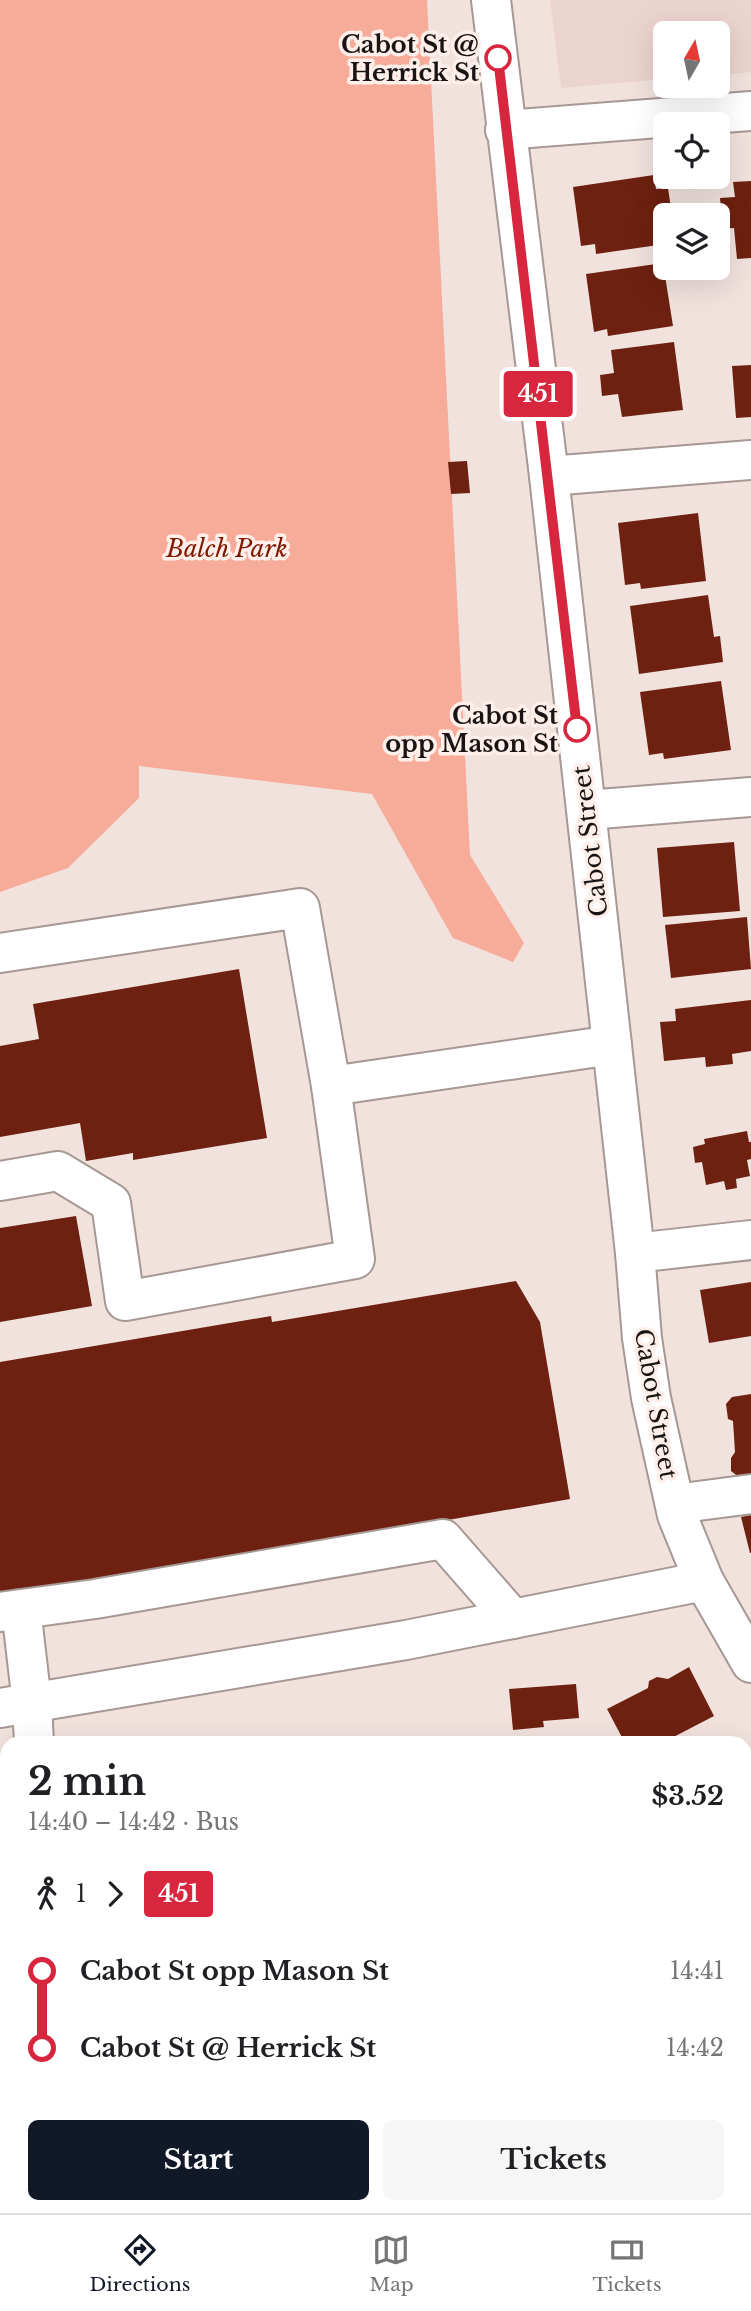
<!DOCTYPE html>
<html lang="en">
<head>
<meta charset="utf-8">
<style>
	body { margin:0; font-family:"Libre Baskerville",serif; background:#f6f6f6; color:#202124; height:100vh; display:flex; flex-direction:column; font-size:26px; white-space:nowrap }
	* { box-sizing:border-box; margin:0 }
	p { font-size:23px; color:#757577 }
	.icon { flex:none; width:38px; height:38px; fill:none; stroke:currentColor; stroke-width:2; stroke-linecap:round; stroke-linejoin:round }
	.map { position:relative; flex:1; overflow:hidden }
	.details { position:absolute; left:0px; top:1736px; width:752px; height:478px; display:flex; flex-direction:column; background:#fff; border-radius:21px 21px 0 0; box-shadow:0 7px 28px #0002 }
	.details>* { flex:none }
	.badge { padding:0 14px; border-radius:5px; font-size:24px; line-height:46px }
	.needle { width:46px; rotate:9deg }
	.buttons { position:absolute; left:653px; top:21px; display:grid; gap:14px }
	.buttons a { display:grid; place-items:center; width:77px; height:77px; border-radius:10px; background:#fff; box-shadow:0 7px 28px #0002; font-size:35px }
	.map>.badge { position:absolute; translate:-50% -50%; box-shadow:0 0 0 4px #fff }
	.legs { display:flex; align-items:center; gap:10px; height:77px; padding:0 28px; font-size:23px }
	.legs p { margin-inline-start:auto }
	.headline { display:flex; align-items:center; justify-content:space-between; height:119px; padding:0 28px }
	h1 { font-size:38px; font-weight:700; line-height:52px }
	.action { display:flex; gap:14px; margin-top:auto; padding:14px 28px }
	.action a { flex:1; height:80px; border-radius:10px; background:#111827; color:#fff; font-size:28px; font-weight:700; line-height:80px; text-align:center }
	.action a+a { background:#f6f6f6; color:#202124 }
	ul { padding:0 28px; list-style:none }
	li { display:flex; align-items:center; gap:24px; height:77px; font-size:26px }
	li i { display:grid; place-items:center; width:10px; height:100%; margin:0 9px; background:currentColor }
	li i::after { content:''; width:18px; height:18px; margin:-9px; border:5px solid; border-radius:50%; background:#fff }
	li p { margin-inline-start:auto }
	li:first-child i { background:linear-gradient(#0000 50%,currentColor 0) }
	li:last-child i { background:linear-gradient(currentColor 50%,#0000 0) }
	.tabs { display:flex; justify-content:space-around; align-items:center; height:98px; border-top:2px solid #e0e0e0; background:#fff; font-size:19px; color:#757577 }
	.tabs a { display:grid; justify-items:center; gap:4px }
	.tabs .current { color:#111827 }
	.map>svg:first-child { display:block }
	.built { fill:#ecd4ce }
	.green { fill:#f7ab99 }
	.building { fill:#6e2110 }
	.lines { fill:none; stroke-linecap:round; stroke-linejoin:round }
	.minor-casing { stroke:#a69894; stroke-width:42 }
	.highway-casing { stroke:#a69894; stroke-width:42 }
	.minor { stroke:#fff; stroke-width:38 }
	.highway { stroke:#fff; stroke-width:38 }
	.line-1-casing { stroke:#fff; stroke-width:16 }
	.line-1 { stroke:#d7263d; stroke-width:10 }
	.stop-1-dot { fill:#fff; stroke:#d7263d; stroke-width:3.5 }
	.labels { text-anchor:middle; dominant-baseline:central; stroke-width:7; stroke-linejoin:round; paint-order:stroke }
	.stop-label { font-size:24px; font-weight:bold; fill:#191413; stroke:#ffefeb; text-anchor:end }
	.park-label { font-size:24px; font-style:italic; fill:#801800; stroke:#ffefeb }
	.street-label { font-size:24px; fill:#191413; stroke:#ffefeb }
</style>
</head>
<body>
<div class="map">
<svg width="751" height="2213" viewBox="0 0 751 2213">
	<rect width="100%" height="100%" fill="#f1e2de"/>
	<path class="built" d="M550 0H751V72L718 75V33H665V79L561 88Z"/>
	<path class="green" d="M0 0H427L470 855 524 943 513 962 453 938 372 794 139 766V798L68 868 0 892Z"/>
	<g class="building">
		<path d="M654 175 656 189 668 188 672 215H665V244L596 254 595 244 581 246 573 187Z"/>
		<path d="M751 181V258L737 259 734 228 723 229 720 198 735 197 733 182Z"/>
		<path d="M663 263 673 326 608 336 607 329 594 332 586 274Z"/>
		<path d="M674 342 683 410 622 417 618 394 602 396 600 375 614 373 611 350Z"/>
		<path d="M751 365V417L736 418 732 366Z"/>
		<path d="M467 461 470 493 451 494 448 462Z"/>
		<path d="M698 513 706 581 641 589 640 583 625 585 618 523Z"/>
		<path d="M708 595 714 637 720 636 723 662 639 674 630 606Z"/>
		<path d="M721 681 731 750 664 759 663 753 649 755 640 692Z"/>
		<path d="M734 842 740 911 663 917 657 848Z"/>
		<path d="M747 917 751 969 671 978 665 925Z"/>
		<path d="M239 969 267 1138 133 1160V1153L86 1161 80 1123 0 1137V1046L39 1039 33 1004Z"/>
		<path d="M751 1000V1051L732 1054 733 1064 706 1067 705 1057 664 1061 660 1022 676 1021 675 1009Z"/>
		<path d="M747 1131 749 1142H751V1159L747 1160 750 1176 736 1179 737 1188 726 1190 724 1181 706 1185 702 1162 695 1163 693 1147 705 1144 704 1139Z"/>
		<path d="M76 1216 92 1306 0 1322V1228Z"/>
		<path d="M516 1281 540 1322 570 1499 0 1597V1362L271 1316 272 1322Z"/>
		<path d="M751 1282V1336L709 1343 700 1290Z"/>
		<path d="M751 1394V1477L740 1478 731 1471V1458L735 1452 733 1421 728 1419 726 1404 732 1397Z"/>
		<path d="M751 1515V1553H750L741 1517Z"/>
		<path d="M689 1667 714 1716 662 1743H625L607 1709 648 1688 649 1681 657 1677 668 1679Z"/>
		<path d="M576 1684 579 1718 543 1721 544 1727 513 1730 509 1689Z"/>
		<path d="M751 1805V1864L746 1857V1809Z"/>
		<path d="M751 1947V2015H746V1948Z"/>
		<rect x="0" y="2116" width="7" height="66"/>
	</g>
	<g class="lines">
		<g class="minor-casing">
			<g id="minor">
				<path d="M505 130 751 111"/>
				<path d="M549 476 751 460"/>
				<path d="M587 810 751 797"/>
				<path d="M0 953 300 908 331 1086 355 1259 125 1301 111 1203 58 1171 0 1181"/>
				<path d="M331 1086 612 1045"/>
				<path d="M635 1253 751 1240"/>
				<path d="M675 1504 751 1494"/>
				<path d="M21 1609 32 1703 34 1743"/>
				<path d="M0 1612 95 1599 443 1539 513 1619"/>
				<path d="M0 1708 406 1640 704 1581"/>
				<path d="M0 1825H7"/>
				<path d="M746 1902H751"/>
				<path d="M0 1918H7"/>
			</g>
		</g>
		<g class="highway-casing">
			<path id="highway" d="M491 0 549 476 635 1253 642 1338 651 1398 677 1515 704 1581 751 1663"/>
		</g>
		<use href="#minor" class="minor"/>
		<use href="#highway" class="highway"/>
	</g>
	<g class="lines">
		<g class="line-1-casing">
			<path id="line-1" d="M498 58 577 729"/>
		</g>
		<use href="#line-1" class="line-1"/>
	</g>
	<g class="stop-1-dot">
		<circle cx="498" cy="58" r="12"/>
		<circle cx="577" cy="729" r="12"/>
	</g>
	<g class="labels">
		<g class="stop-label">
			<text x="479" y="44">Cabot St @<tspan x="479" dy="28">Herrick St</tspan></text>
			<text x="558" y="715">Cabot St<tspan x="558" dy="28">opp Mason St</tspan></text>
		</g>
		<g class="park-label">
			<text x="227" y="548">Balch Park</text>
		</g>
		<g class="street-label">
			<text transform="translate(590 841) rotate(-97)">Cabot Street</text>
			<text transform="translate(656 1404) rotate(80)">Cabot Street</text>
		</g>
	</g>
</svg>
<div class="buttons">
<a><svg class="needle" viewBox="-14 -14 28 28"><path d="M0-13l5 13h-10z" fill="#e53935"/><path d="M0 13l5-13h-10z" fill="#757577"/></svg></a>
<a><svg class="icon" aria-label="locate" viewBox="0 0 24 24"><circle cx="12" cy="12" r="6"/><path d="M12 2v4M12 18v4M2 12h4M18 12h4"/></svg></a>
<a><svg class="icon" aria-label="layers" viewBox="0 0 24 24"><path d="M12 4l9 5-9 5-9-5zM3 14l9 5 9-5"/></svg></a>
</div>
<b class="badge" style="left:538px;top:394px;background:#d7263d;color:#fff">451</b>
<section class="details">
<div class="headline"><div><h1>2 min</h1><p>14:40 – 14:42 · Bus</p></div><b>$3.52</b></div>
<div class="legs"><svg class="icon" aria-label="walk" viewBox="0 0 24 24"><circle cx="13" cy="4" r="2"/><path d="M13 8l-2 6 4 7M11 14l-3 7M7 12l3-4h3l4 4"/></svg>1<svg class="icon" aria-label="forward" viewBox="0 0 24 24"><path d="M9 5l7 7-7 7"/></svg><b class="badge" style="background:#d7263d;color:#fff">451</b></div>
<ul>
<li><i style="color:#d7263d"></i><b>Cabot St opp Mason St</b><p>14:41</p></li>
<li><i style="color:#d7263d"></i><b>Cabot St @ Herrick St</b><p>14:42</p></li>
</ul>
<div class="action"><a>Start</a><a>Tickets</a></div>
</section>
</div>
<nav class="tabs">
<a class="current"><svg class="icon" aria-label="directions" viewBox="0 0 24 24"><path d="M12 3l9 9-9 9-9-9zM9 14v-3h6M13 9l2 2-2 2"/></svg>Directions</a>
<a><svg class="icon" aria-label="map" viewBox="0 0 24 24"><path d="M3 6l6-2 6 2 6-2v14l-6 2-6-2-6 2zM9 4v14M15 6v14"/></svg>Map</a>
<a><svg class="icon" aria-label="tickets" viewBox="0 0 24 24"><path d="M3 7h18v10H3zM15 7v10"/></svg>Tickets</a>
</nav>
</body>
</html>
